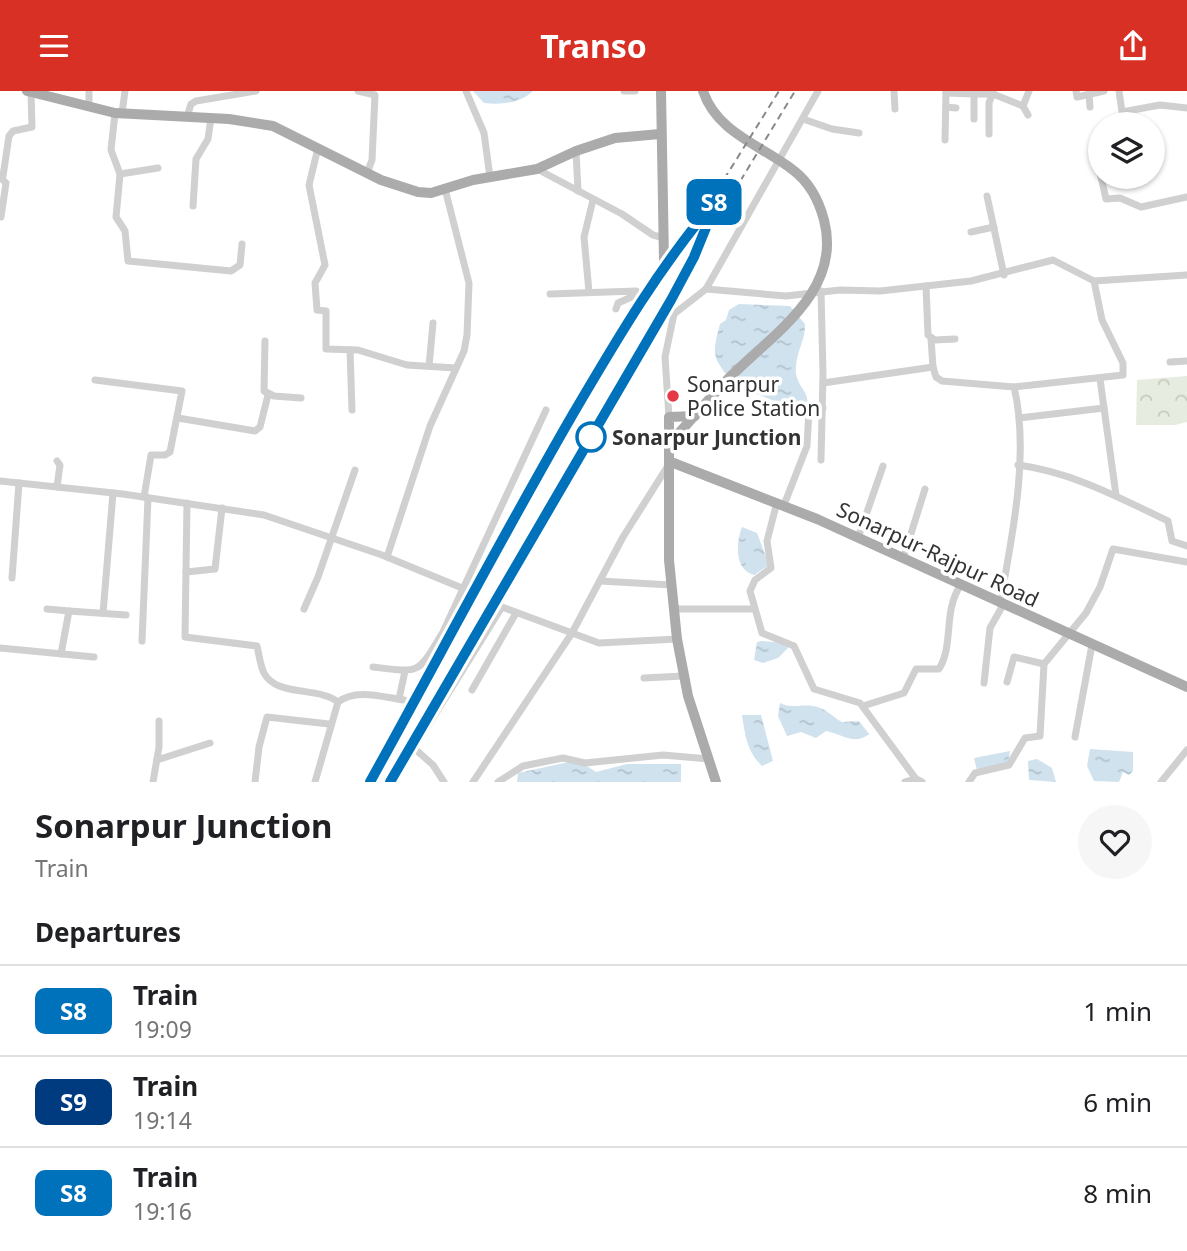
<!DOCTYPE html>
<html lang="en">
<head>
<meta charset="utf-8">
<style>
	body { margin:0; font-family:"Noto Sans",sans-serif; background:#f6f6f6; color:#202124; height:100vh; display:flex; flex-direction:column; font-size:26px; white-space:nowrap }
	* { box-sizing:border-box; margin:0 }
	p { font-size:23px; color:#757577 }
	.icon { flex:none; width:38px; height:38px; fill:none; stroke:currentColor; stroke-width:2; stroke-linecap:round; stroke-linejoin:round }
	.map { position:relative; height:691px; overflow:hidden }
	.panel { display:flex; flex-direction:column; background:#fff; flex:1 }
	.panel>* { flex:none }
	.badge { padding:0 14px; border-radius:10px; font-size:24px; line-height:46px }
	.fabs { position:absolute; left:1088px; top:21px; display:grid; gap:14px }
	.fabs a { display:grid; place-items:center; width:77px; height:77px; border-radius:50%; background:#fff; box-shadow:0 2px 5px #0004; font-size:35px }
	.map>.badge { position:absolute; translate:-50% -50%; box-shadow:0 0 0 4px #fff }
	h2 { padding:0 35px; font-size:26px; line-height:63px }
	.round { display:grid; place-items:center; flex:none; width:74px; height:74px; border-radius:37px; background:#f6f6f6 }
	.headline { display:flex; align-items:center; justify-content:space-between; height:119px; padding:0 35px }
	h1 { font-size:33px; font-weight:700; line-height:52px }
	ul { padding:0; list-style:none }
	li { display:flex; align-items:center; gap:21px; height:91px; padding:0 35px; border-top:2px solid #e0e0e0 }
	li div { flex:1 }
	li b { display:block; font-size:26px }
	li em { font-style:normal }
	li .badge { min-width:77px; font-weight:700; text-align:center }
	header { display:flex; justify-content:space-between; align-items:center; height:91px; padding:0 35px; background:#d93025; color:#fff; font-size:32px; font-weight:700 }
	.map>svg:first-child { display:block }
	.park { fill:url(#park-crowns) }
	.water { fill:url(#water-ripples) }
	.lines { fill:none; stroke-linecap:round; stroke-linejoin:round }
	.minor { stroke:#d0d0d0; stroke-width:7 }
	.major { stroke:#ababab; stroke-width:10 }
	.rail { stroke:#888; stroke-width:2; stroke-dasharray:7 5; stroke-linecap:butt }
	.line-casing { stroke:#fff; stroke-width:16 }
	.line { stroke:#0072bc; stroke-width:10 }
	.poi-dot { fill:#e63946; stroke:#fff; stroke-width:2.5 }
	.stop-dot { fill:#fff; stroke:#0072bc; stroke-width:3.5 }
	.labels { text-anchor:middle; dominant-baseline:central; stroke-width:7; stroke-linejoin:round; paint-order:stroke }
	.poi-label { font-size:21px; fill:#333; stroke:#fff; text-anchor:start }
	.stop-label { font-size:21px; font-weight:bold; fill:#333; stroke:#fff; text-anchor:start }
	.street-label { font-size:21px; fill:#333; stroke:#fff }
</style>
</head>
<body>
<header><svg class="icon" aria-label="menu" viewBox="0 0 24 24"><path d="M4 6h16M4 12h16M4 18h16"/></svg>Transo<svg class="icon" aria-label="share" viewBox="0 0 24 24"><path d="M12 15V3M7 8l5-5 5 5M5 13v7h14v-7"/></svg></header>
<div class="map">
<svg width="1187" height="691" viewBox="0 0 1187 691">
	<defs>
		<pattern id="park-crowns" width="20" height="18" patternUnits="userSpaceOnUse" patternTransform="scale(1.75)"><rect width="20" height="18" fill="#e6ecdf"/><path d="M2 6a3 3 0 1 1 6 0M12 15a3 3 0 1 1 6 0" fill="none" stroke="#c6cbc0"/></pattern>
		<pattern id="water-ripples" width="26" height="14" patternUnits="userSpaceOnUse" patternTransform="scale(1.75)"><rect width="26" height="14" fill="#cfe2ee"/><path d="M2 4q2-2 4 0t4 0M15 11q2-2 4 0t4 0" fill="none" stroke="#b2c2cd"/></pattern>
	</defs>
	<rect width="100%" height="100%" fill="#fff"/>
	<path class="park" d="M1187 285V331L1175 334H1136L1137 289Z"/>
	<g class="water">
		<path d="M473 0H533C520 12 502 14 484 12Z"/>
		<path d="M739 213 790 215 805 233C806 249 794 264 796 283 798 296 810 302 807 314 781 320 762 300 736 298 717 267 709 272 720 233L726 229 729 219Z"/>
		<path d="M742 436 757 442 769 474 754 484C734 479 736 451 742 436Z"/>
		<path d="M761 550 784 552 788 557 778 567 763 572 754 569 757 551Z"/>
		<path d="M780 612C792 618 801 613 813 615 827 617 832 626 842 631L859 630 869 643C854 655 843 643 826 640L816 647 801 641 787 645 778 625Z"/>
		<path d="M742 624H761L773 670 762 675C747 661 745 644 742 624Z"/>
		<path d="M1090 658 1133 661V680L1129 684 1123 681 1119 691 1094 690 1087 675Z"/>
		<path d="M1010 660 1008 673 977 679 974 667Z"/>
		<path d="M1037 668 1052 677 1056 691 1029 689 1028 670Z"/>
		<path d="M578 669 596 681 627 673H681V691H517L518 682Z"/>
	</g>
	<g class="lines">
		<g class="minor">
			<path d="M358 0 375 4 372 69 367 82"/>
			<path d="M466 0 484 42 490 86"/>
			<path d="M624 0H635"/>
			<path d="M894 0 895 18"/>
			<path d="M1076 0 1077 6 1104 0"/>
			<path d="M1119 0 1122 21 1160 14 1187 17"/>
			<path d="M946 2 974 3V28"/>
			<path d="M974 3H993L1023 15 1029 0"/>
			<path d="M1089 3 1090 16"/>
			<path d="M89 14V0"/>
			<path d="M1023 15 1028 24"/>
			<path d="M946 16 956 17"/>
			<path d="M115 22 111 59 120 83 116 126 125 140 128 170 231 180 240 174 242 153"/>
			<path d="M122 22 125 0"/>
			<path d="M187 26 191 13 196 10 256 0"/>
			<path d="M803 28 832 38 859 42"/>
			<path d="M989 43V12L993 1"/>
			<path d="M945 49 946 1"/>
			<path d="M318 57 309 94 325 174 315 192 317 219 326 220V258L358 259 407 274 456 277"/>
			<path d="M576 60 578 100"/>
			<path d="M1099 77 1106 108 1120 107 1141 116 1187 106"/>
			<path d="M537 78 622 123 653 144 664 147"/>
			<path d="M120 83 158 77"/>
			<path d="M987 105 1004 184"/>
			<path d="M193 115 196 68 208 48 211 27"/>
			<path d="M1 126 6 92 0 86 3 85 9 45 13 40 32 36 31 1"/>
			<path d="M971 141 994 136"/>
			<path d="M926 195 928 244 935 249 955 248"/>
			<path d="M706 198 786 205 840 199 880 200 971 190 1053 169 1094 190 1187 184"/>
			<path d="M589 201 584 146 593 109"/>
			<path d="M550 203 636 200V204L618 212 616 218"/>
			<path d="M265 250 264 300 274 305 301 307"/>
			<path d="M350 259 352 319"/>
			<path d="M1170 271 1187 270"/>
			<path d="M429 275 433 232"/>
			<path d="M933 276 936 286 942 290 1014 296C1030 362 1012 446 1000 513"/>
			<path d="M1100 288 1116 404"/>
			<path d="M95 289 182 300 170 361 165 364H151L144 406"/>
			<path d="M823 292 933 276 931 248"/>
			<path d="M1014 296 1123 284V272L1102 229 1094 190"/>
			<path d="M669 326 665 266 674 223 706 198 818 0"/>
			<path d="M178 327 255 340 260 336 268 304"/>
			<path d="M1019 327 1104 317"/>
			<path d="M821 369 823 283 821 200"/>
			<path d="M57 370 60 374 57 396"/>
			<path d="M1018 374C1072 381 1120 407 1168 430L1172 450 1187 455"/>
			<path d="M0 390 123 403 264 424 382 464 462 497"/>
			<path d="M777 411 767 450 771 477 755 489 750 500 762 542 794 555 814 598 860 612 916 688"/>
			<path d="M187 412 185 546 257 555C259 563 260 574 264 582 276 606 318 595 338 611"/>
			<path d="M784 414 807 355 809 318 823 317"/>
			<path d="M858 447 883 375"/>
			<path d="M387 466 430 335 464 260 467 244 469 192 445 98"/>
			<path d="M903 468 925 398"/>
			<path d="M186 481 215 478 222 417"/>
			<path d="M12 487 19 392"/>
			<path d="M600 490 671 494"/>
			<path d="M499 515 599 552 677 548"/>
			<path d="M47 518 69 520"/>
			<path d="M304 518 318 486 355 379"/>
			<path d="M674 518H754"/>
			<path d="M103 522 113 402"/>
			<path d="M142 550 148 407"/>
			<path d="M0 557 94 566"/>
			<path d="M61 563 69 520 126 524"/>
			<path d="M373 576C423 582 417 583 443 541L546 319"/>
			<path d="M644 587 683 585"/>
			<path d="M1007 591 1014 566 1044 573"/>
			<path d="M984 592 990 537 1003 514"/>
			<path d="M472 599 516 522"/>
			<path d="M399 608 405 580"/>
			<path d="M863 615 904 602 916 578H939C954 554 943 521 960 495"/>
			<path d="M1075 646 1092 554"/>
			<path d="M414 657 433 674 444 691"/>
			<path d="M157 669 210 652"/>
			<path d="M153 691 159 656V630"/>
			<path d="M255 691 259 656 267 626 329 633"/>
			<path d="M315 691 338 611C356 597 382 606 404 609"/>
			<path d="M393 691 502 516"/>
			<path d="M473 691 572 542 623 446 669 373"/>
			<path d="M498 691 523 675 563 667 585 672 663 664 709 668"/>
			<path d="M905 691 916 688 922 691"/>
			<path d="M969 691 975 682 1009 674 1025 647 1040 645 1044 573 1086 522 1100 496 1113 458 1187 471"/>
			<path d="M1161 691 1187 659"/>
		</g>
		<g class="major">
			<path d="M27 0 115 22 229 28 273 35 381 89 418 101 431 102 473 89 537 78 576 60 615 47 660 43"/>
			<path d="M661 0 664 169"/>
			<path d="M695 325 669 326V469L677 548 688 605 716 691"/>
			<path d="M670 352C689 331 708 309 728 288 771 244 843 201 824 129 819 110 809 91 793 79 761 54 717 42 703 0"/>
			<path d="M671 371 817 428 1187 596"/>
		</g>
		<g class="rail">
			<path d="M377 691 477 503 617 260 779 0"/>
			<path d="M390 691 694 166 795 0"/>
		</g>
	</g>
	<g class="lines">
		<g class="line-casing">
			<path id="line" d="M370 691C438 568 503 444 573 323 617 248 661 173 718 107L694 166 671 209 390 691"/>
		</g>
		<use href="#line" class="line"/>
	</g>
	<circle class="poi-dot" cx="673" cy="305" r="7"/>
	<circle class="stop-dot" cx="591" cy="346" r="14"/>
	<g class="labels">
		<g class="poi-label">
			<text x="687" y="293">Sonarpur<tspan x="687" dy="24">Police Station</tspan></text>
		</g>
		<g class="stop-label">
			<text x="612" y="346">Sonarpur Junction</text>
		</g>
		<g class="street-label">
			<text transform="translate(938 463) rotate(25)">Sonarpur-Rajpur Road</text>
		</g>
	</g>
</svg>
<div class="fabs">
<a><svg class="icon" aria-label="layers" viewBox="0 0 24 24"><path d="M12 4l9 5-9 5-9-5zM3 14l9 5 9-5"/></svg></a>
</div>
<b class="badge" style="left:714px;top:111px;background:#0072bc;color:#fff">S8</b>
</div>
<section class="panel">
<div class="headline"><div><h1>Sonarpur Junction</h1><p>Train</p></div><a class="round"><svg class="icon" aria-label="heart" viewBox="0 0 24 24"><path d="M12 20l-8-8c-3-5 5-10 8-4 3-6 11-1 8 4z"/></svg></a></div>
<h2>Departures</h2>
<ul>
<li><span class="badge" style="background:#0072bc;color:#fff">S8</span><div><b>Train</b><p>19:09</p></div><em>1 min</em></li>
<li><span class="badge" style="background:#003b80;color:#fff">S9</span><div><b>Train</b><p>19:14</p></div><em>6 min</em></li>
<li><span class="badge" style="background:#0072bc;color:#fff">S8</span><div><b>Train</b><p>19:16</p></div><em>8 min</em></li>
</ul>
</section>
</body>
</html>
